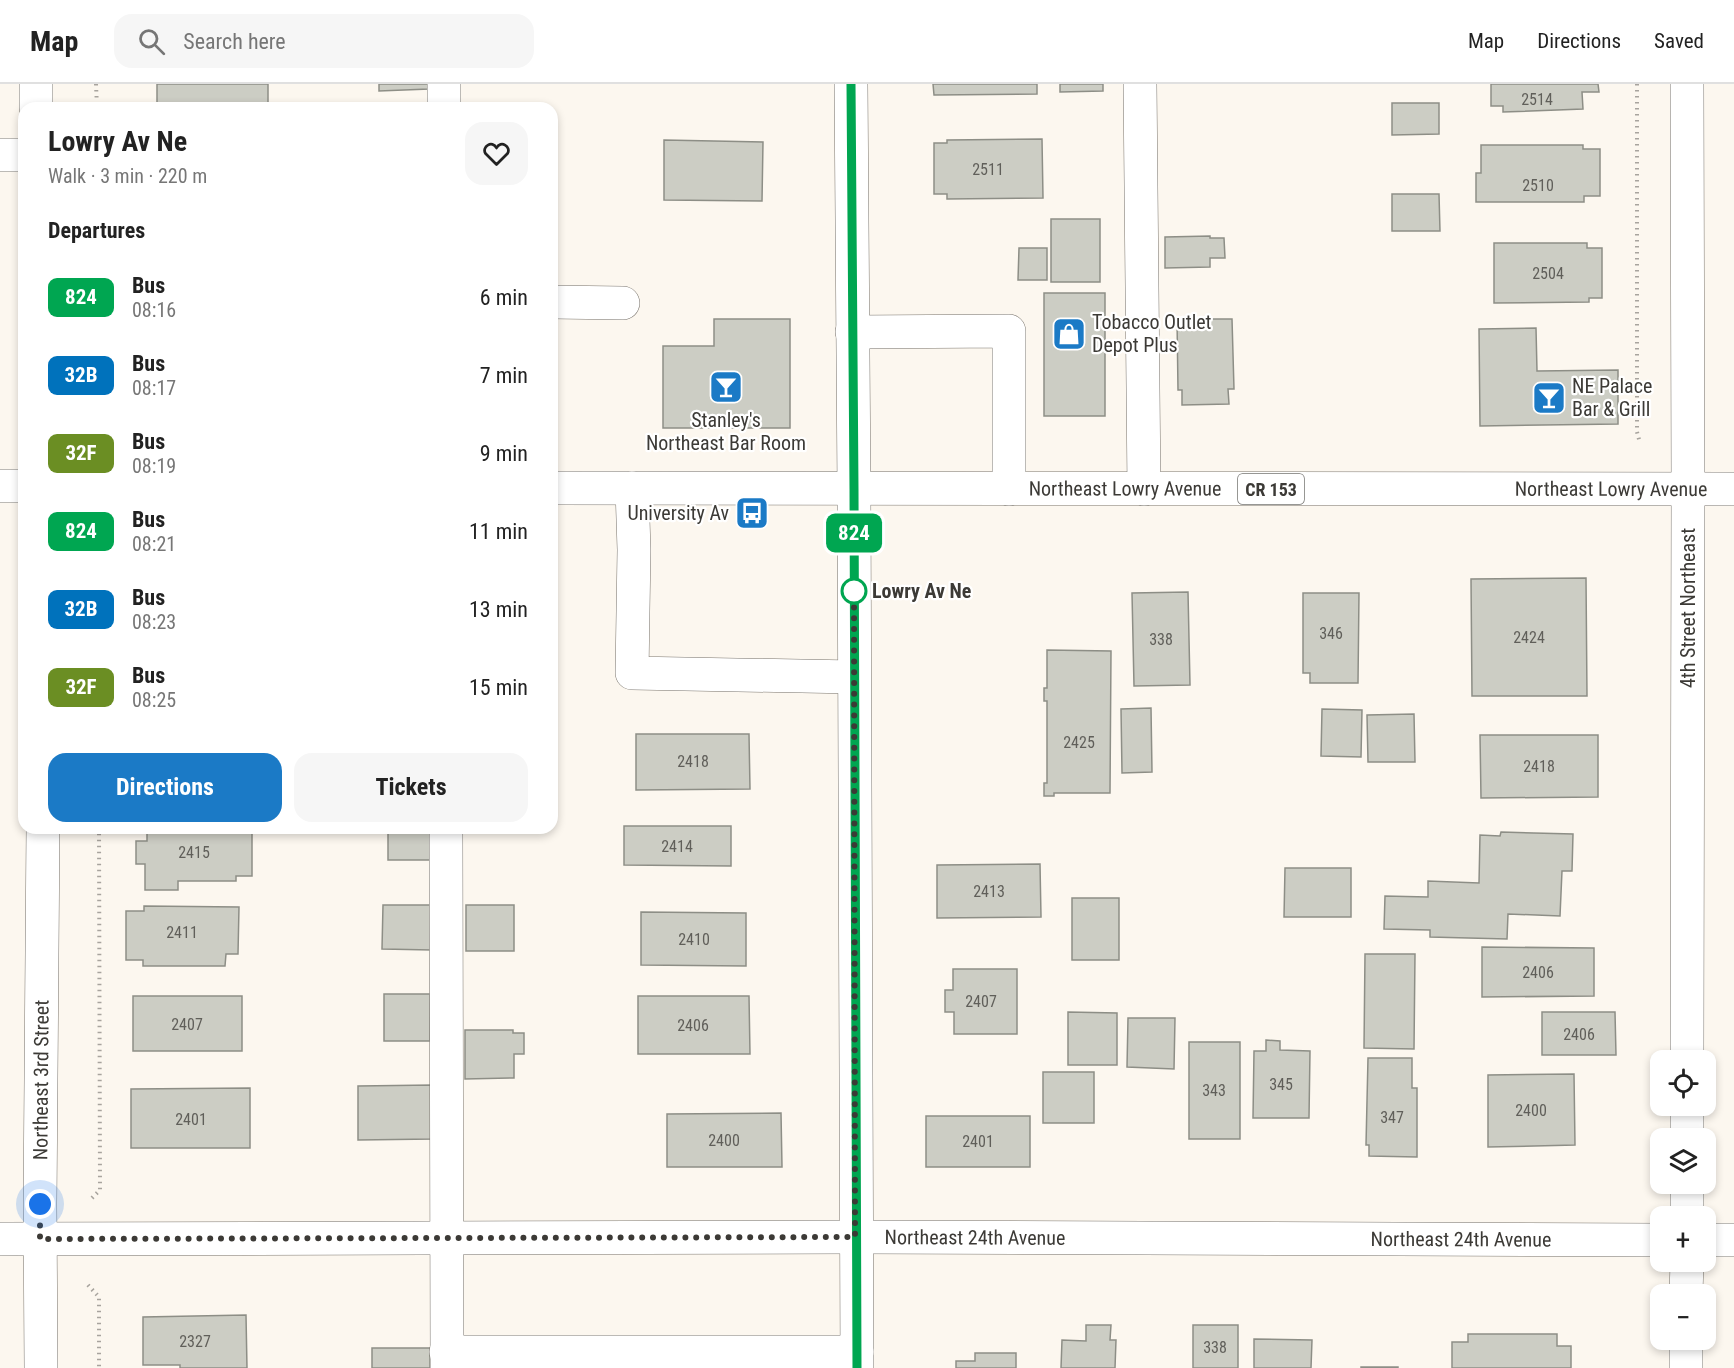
<!DOCTYPE html>
<html lang="en">
<head>
<meta charset="utf-8">
<style>
	body { margin:0; font-family:"Roboto Condensed",sans-serif; background:#f6f6f6; color:#222; height:100vh; display:flex; flex-direction:column; font-size:22px; white-space:nowrap }
	* { box-sizing:border-box; margin:0 }
	p { font-size:20px; color:#767676 }
	.icon { flex:none; width:33px; height:33px; fill:none; stroke:currentColor; stroke-width:2; stroke-linecap:round; stroke-linejoin:round }
	.map { position:relative; flex:1; overflow:hidden }
	.details { position:absolute; left:18px; top:18px; width:540px; height:732px; display:flex; flex-direction:column; background:#fff; border-radius:18px; box-shadow:0 3px 9px #0003 }
	.details>* { flex:none }
	.badge { padding:0 12px; border-radius:9px; font-size:21px; line-height:39px }
	.buttons { position:absolute; left:1650px; top:966px; display:grid; gap:12px }
	.buttons a { display:grid; place-items:center; width:66px; height:66px; border-radius:12px; background:#fff; box-shadow:0 3px 9px #0003; font-size:30px }
	.you { position:absolute; width:30px; height:30px; margin:-15px; border:4px solid #fff; border-radius:50%; background:#1a73e8; box-shadow:0 0 0 9px #1a73e833 }
	.map>.badge { position:absolute; translate:-50% -50%; box-shadow:0 0 0 3px #fff }
	h2 { padding:0 30px; font-size:22px; line-height:54px }
	.round { display:grid; place-items:center; flex:none; width:63px; height:63px; border-radius:18px; background:#f6f6f6 }
	.overview { display:flex; align-items:center; justify-content:space-between; height:102px; padding:0 30px }
	h1 { font-size:28px; font-weight:700; line-height:45px }
	.cta { display:flex; gap:12px; margin-top:auto; padding:12px 30px }
	.cta a { flex:1; height:69px; border-radius:18px; background:#1b7ac6; color:#fff; font-size:24px; font-weight:700; line-height:69px; text-align:center }
	.cta a+a { background:#f6f6f6; color:#222 }
	ul { padding:0; list-style:none }
	li { display:flex; align-items:center; gap:18px; height:78px; padding:0 30px }
	li div { flex:1 }
	li b { display:block; font-size:22px }
	li em { font-style:normal }
	li .badge { min-width:66px; font-weight:700; text-align:center }
	header { display:flex; align-items:center; gap:36px; box-sizing:border-box; height:84px; padding:0 30px; background:#fff; border-bottom:2px solid #e0e0e0 }
	header strong { font-size:28px }
	nav { display:flex; gap:33px; margin-inline-start:auto; font-size:21px }
	.search { width:420px; height:54px; background:#f6f6f6; display:flex; align-items:center; gap:15px; box-sizing:border-box; padding:0 21px; border-radius:18px; color:#767676; font-size:22px }
	.map>svg:first-child { display:block }
	.building { fill:#cccdc4; stroke:#8d8e86; stroke-width:1.5 }
	.lines { fill:none; stroke-linecap:round; stroke-linejoin:round }
	.minor-casing { stroke:#79746d; stroke-width:34 }
	.major-casing { stroke:#79746d; stroke-width:34 }
	.path { stroke:#a8a49e; stroke-width:4; stroke-dasharray:1.5 4.5; stroke-linecap:butt }
	.minor { stroke:#fff; stroke-width:33 }
	.major { stroke:#fff; stroke-width:33 }
	.line-casing { stroke:#fff; stroke-width:14 }
	.line { stroke:#00a651; stroke-width:9 }
	.walk { stroke:#3c3a36; stroke-width:6; stroke-dasharray:0 10.8 }
	.stop-dot { fill:#fff; stroke:#00a651; stroke-width:3 }
	.labels { text-anchor:middle; dominant-baseline:central; stroke-width:4.5; stroke-linejoin:round; paint-order:stroke }
	.number-label { font-size:16px; fill:#605f5a }
	.shield { fill:#fff; stroke:#767572; stroke-width:1.5 }
	.shield-label { font-size:18px; font-weight:bold; fill:#3c3a36 }
	.poi-label { font-size:20px; fill:#3c3a36; stroke:#fff; text-anchor:start }
	.street-label { font-size:20px; fill:#3c3a36; stroke:#fff }
	.stop-label { font-size:20px; font-weight:bold; fill:#3c3a36; stroke:#fff; text-anchor:start }
</style>
</head>
<body>
<header>
<strong>Map</strong>
<div class="search"><svg class="icon" aria-label="search" viewBox="0 0 24 24"><circle cx="10" cy="10" r="6"/><path d="M15 15l6 6"/></svg>Search here</div>
<nav><a>Map</a><a>Directions</a><a>Saved</a></nav>
</header>
<div class="map">
<svg width="1734" height="1284" viewBox="0 0 1734 1284">
	<rect width="100%" height="100%" fill="#fcf7ef"/>
	<g class="building">
		<path d="M157 0H268V23L157 20Z"/>
		<path d="M379 0H429V5L379 7Z"/>
		<path d="M933 0H1037V10L934 11Z"/>
		<path d="M1060 0H1103V7L1060 8Z"/>
		<path d="M1491 0H1598L1599 8H1582L1583 25 1503 28V22H1491Z"/>
		<path d="M1392 19H1439V50L1392 51Z"/>
		<path d="M1042 55 1043 114 947 115V110H934V59H947V56Z"/>
		<path d="M664 56 763 58 762 117 664 116Z"/>
		<path d="M1481 61H1583V65H1600V112H1584V118H1476V89H1481Z"/>
		<path d="M1392 110H1439L1440 147H1392Z"/>
		<rect x="1051" y="135" width="49" height="63"/>
		<path d="M1210 152V154H1224L1225 174H1210V183L1165 184V153Z"/>
		<path d="M1494 159H1587V164H1602V214H1589V218L1494 219Z"/>
		<path d="M1019 164H1047V196H1018Z"/>
		<rect x="1044" y="209" width="61" height="123"/>
		<path d="M714 235H790V344H663V262H714Z"/>
		<path d="M1177 235H1232L1234 305H1228L1229 320 1182 321V306H1178Z"/>
		<path d="M1536 244 1537 287 1618 286V340L1480 342 1479 245Z"/>
		<path d="M1586 494 1587 612H1472L1471 495Z"/>
		<rect x="552" y="506" width="3" height="124"/>
		<path d="M1188 508 1190 601 1134 602 1132 509Z"/>
		<path d="M1303 509H1359L1358 599H1310V589H1303Z"/>
		<path d="M1047 566 1111 567 1110 709H1054V712H1044V699H1047V617H1044V604H1047Z"/>
		<path d="M1151 624 1152 688 1122 689 1121 625Z"/>
		<path d="M1322 625 1362 626 1361 673 1321 672Z"/>
		<path d="M1414 630 1415 678H1368L1367 631Z"/>
		<path d="M636 650H749L750 705 636 706Z"/>
		<path d="M1480 651H1598V713L1481 714Z"/>
		<path d="M624 742H731V782L624 781Z"/>
		<path d="M147 744H234V748L252 747V792H236V797H178V806H145V780H136V757H147Z"/>
		<rect x="388" y="744" width="44" height="32"/>
		<path d="M1501 748 1573 750 1572 787H1562L1560 832 1508 830 1507 855 1430 853V846L1384 845 1385 812 1428 813V797L1479 799 1480 751 1500 752Z"/>
		<path d="M1040 780 1041 833 937 834V781Z"/>
		<path d="M1285 784H1351V833H1284Z"/>
		<rect x="1072" y="814" width="47" height="62"/>
		<path d="M383 821H433L432 866 382 865Z"/>
		<rect x="466" y="821" width="48" height="46"/>
		<path d="M144 822 239 823 238 870H226L225 882H143V876H126V827H144Z"/>
		<path d="M641 828 746 829V882L641 881Z"/>
		<path d="M1482 863 1594 864V912L1482 913Z"/>
		<path d="M1365 870H1415L1414 965 1364 964Z"/>
		<path d="M953 885H1017V950H954V928H945V906H953Z"/>
		<rect x="384" y="910" width="46" height="47"/>
		<rect x="133" y="912" width="109" height="55"/>
		<path d="M638 912H749L750 970H638Z"/>
		<path d="M1068 928 1117 929V981H1068Z"/>
		<path d="M1542 928H1615L1616 971H1542Z"/>
		<path d="M1128 934H1175L1174 985 1127 983Z"/>
		<path d="M465 946H513V949H524V970H514V994L465 995Z"/>
		<path d="M1266 956 1280 957V966L1310 967 1309 1034H1253L1254 967H1266Z"/>
		<rect x="1189" y="958" width="51" height="97"/>
		<path d="M1368 974H1412V1004H1417V1073L1369 1072V1061H1366Z"/>
		<rect x="1043" y="988" width="51" height="51"/>
		<path d="M1574 990 1575 1061 1488 1063V991Z"/>
		<path d="M433 1001V1055L358 1056V1002Z"/>
		<path d="M250 1004V1064H131V1005Z"/>
		<path d="M781 1029 782 1083H667V1030Z"/>
		<rect x="926" y="1032" width="104" height="51"/>
		<path d="M246 1231 247 1284H180V1281H143V1233Z"/>
		<path d="M1086 1241H1111L1110 1256H1116L1115 1284H1061L1062 1256 1086 1257Z"/>
		<rect x="1193" y="1241" width="45" height="43"/>
		<path d="M1468 1250H1557V1262H1571V1284H1452V1258H1468Z"/>
		<path d="M1254 1255 1312 1256 1311 1284H1254Z"/>
		<rect x="372" y="1264" width="58" height="20"/>
		<path d="M975 1269H1016V1284H956V1277H975Z"/>
		<rect x="1361" y="1283" width="37" height="1"/>
	</g>
	<g class="lines">
		<g class="minor-casing">
			<g id="minor">
				<path d="M36 0V24"/>
				<path d="M444 0V24"/>
				<path d="M1140 0 1144 405"/>
				<path d="M1687 0 1688 405 1687 976"/>
				<path d="M0 71H24"/>
				<path d="M552 218 623 219"/>
				<path d="M852 248 1009 247V405"/>
				<path d="M632 404 634 466 632 589 854 593"/>
				<path d="M446 744 447 1284"/>
				<path d="M1687 1054V1022"/>
				<path d="M1687 1132V1100"/>
				<path id="s1" d="M0 1155 855 1153 1660 1156"/>
				<path d="M1706 1156H1734"/>
				<path d="M1686 1210 1687 1178"/>
				<path d="M446 1268H857"/>
				<path id="s2" d="M41 1284 40 1120 43 744"/>
				<path d="M1686 1284V1256"/>
			</g>
		</g>
		<g class="major-casing">
			<g id="major">
				<path d="M851 0 854 405 857 1284"/>
				<path d="M0 402H24"/>
				<path id="s3" d="M552 404 1734 405"/>
			</g>
		</g>
		<g class="path">
			<path d="M96 0 97 24"/>
			<path d="M1637 0V348L1640 359"/>
			<path d="M92 1114 100 1106 99 744"/>
			<path d="M88 1201 99 1213V1284"/>
		</g>
		<use href="#minor" class="minor"/>
		<use href="#major" class="major"/>
	</g>
	<g class="lines">
		<g class="line-casing">
			<path id="line" d="M851 0 854 405 857 1284"/>
		</g>
		<use href="#line" class="line"/>
		<path class="walk" d="M40 1120V1155L855 1153 854 507"/>
	</g>
	<defs>
		<g id="shop-square" transform="scale(1.725)"><rect x="-9" y="-9" width="18" height="18" rx="4" fill="#1b7ac6" stroke="#fff"/><path d="M-5-2.5h2.3a2.7 3.5 0 0 1 5.4 0H5L5.5 6h-11ZM-1.5-2.5h3a1.5 2.3 0 0 0-3 0Z" fill="#fff"/></g>
		<g id="bar-square" transform="scale(1.725)"><rect x="-9" y="-9" width="18" height="18" rx="4" fill="#1b7ac6" stroke="#fff"/><path d="M-6-5H6L.8 .8V4.5H3.5V6h-7V4.5H-.8V.8Z" fill="#fff"/></g>
		<g id="bus-square" transform="scale(1.725)"><rect x="-9" y="-9" width="18" height="18" rx="4" fill="#1b7ac6" stroke="#fff"/><path d="M-5-6H5V4H4V6H2V4H-2V6H-4V4H-5ZM-3.5-4V0h7V-4ZM-3.5 1.2v1.5H-2V1.2ZM2 1.2v1.5H3.5V1.2Z" fill="#fff"/></g>
	</defs>
	<g fill-rule="evenodd">
		<use href="#shop-square" x="1069" y="250"/>
		<use href="#bar-square" x="726" y="303"/>
		<use href="#bar-square" x="1549" y="314"/>
		<use href="#bus-square" x="752" y="429"/>
	</g>
	<circle class="stop-dot" cx="854" cy="507" r="12"/>
	<g class="labels">
		<g class="number-label">
			<text x="1537" y="15">2514</text>
			<text x="988" y="85">2511</text>
			<text x="1538" y="101">2510</text>
			<text x="1548" y="189">2504</text>
			<text x="1331" y="549">346</text>
			<text x="1529" y="553">2424</text>
			<text x="1161" y="555">338</text>
			<text x="1079" y="658">2425</text>
			<text x="693" y="677">2418</text>
			<text x="1539" y="682">2418</text>
			<text x="677" y="762">2414</text>
			<text x="194" y="768">2415</text>
			<text x="989" y="807">2413</text>
			<text x="182" y="848">2411</text>
			<text x="694" y="855">2410</text>
			<text x="1538" y="888">2406</text>
			<text x="981" y="917">2407</text>
			<text x="187" y="940">2407</text>
			<text x="693" y="941">2406</text>
			<text x="1579" y="950">2406</text>
			<text x="1281" y="1000">345</text>
			<text x="1214" y="1006">343</text>
			<text x="1531" y="1026">2400</text>
			<text x="1392" y="1033">347</text>
			<text x="191" y="1035">2401</text>
			<text x="724" y="1056">2400</text>
			<text x="978" y="1057">2401</text>
			<text x="195" y="1257">2327</text>
			<text x="1215" y="1263">338</text>
		</g>
		<rect class="shield" x="1238" y="390" width="66" height="30" rx="4.5"/>
		<g class="shield-label">
			<text x="1271" y="405">CR 153</text>
		</g>
		<g class="poi-label">
			<text x="1092" y="238">Tobacco Outlet<tspan x="1092" dy="23">Depot Plus</tspan></text>
			<text x="1572" y="302">NE Palace<tspan x="1572" dy="23">Bar &amp; Grill</tspan></text>
			<text x="726" y="336" text-anchor="middle">Stanley's<tspan x="726" dy="23">Northeast Bar Room</tspan></text>
			<text x="729" y="429" text-anchor="end">University Av</text>
		</g>
		<g class="street-label">
			<text stroke="none"><textPath href="#s3" startOffset="573">Northeast Lowry Avenue</textPath></text>
			<text stroke="none"><textPath href="#s3" startOffset="1059">Northeast Lowry Avenue</textPath></text>
			<text transform="translate(1688 524) rotate(-90)">4th Street Northeast</text>
			<text stroke="none"><textPath href="#s2" startOffset="288">Northeast 3rd Street</textPath></text>
			<text stroke="none"><textPath href="#s1" startOffset="975">Northeast 24th Avenue</textPath></text>
			<text stroke="none"><textPath href="#s1" startOffset="1461">Northeast 24th Avenue</textPath></text>
		</g>
		<g class="stop-label">
			<text x="872" y="507">Lowry Av Ne</text>
		</g>
	</g>
</svg>
<div class="buttons">
<a><svg class="icon" aria-label="locate" viewBox="0 0 24 24"><circle cx="12" cy="12" r="6"/><path d="M12 2v4M12 18v4M2 12h4M18 12h4"/></svg></a>
<a><svg class="icon" aria-label="layers" viewBox="0 0 24 24"><path d="M12 4l9 5-9 5-9-5zM3 14l9 5 9-5"/></svg></a>
<a>+</a>
<a>−</a>
</div>
<div class="you" style="left:40px;top:1120px"></div>
<b class="badge" style="left:854px;top:449px;background:#00a651;color:#fff">824</b>
<section class="details">
<div class="overview"><div><h1>Lowry Av Ne</h1><p>Walk · 3 min · 220 m</p></div><a class="round"><svg class="icon" aria-label="heart" viewBox="0 0 24 24"><path d="M12 20l-8-8c-3-5 5-10 8-4 3-6 11-1 8 4z"/></svg></a></div>
<h2>Departures</h2>
<ul>
<li><span class="badge" style="background:#00a651;color:#fff">824</span><div><b>Bus</b><p>08:16</p></div><em>6 min</em></li>
<li><span class="badge" style="background:#0072bc;color:#fff">32B</span><div><b>Bus</b><p>08:17</p></div><em>7 min</em></li>
<li><span class="badge" style="background:#6b8e23;color:#fff">32F</span><div><b>Bus</b><p>08:19</p></div><em>9 min</em></li>
<li><span class="badge" style="background:#00a651;color:#fff">824</span><div><b>Bus</b><p>08:21</p></div><em>11 min</em></li>
<li><span class="badge" style="background:#0072bc;color:#fff">32B</span><div><b>Bus</b><p>08:23</p></div><em>13 min</em></li>
<li><span class="badge" style="background:#6b8e23;color:#fff">32F</span><div><b>Bus</b><p>08:25</p></div><em>15 min</em></li>
</ul>
<div class="cta"><a>Directions</a><a>Tickets</a></div>
</section>
</div>
</body>
</html>
